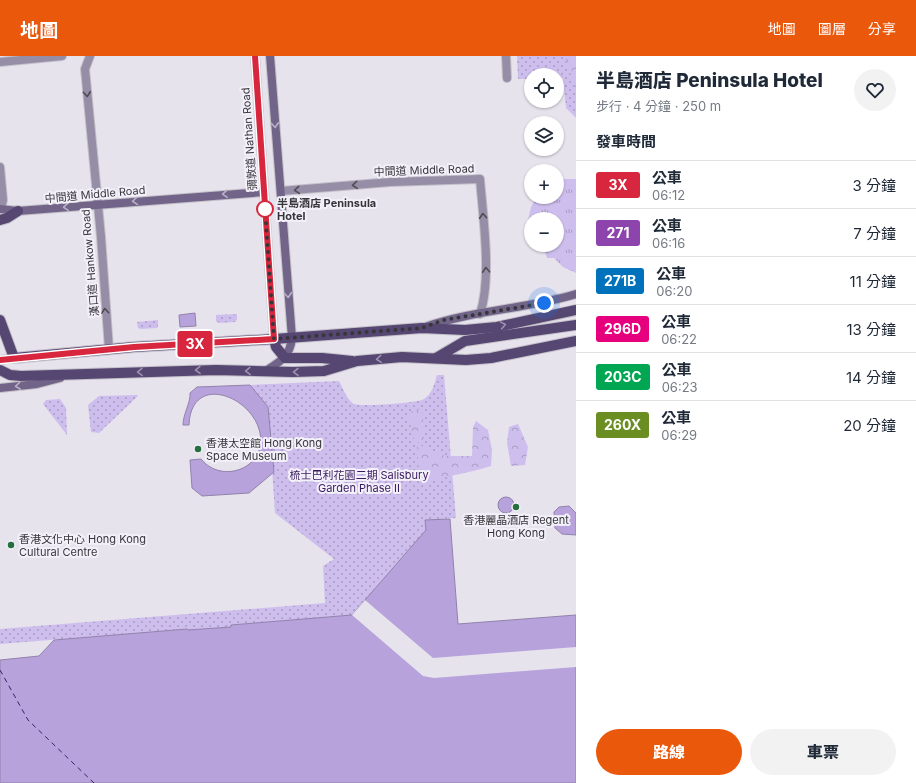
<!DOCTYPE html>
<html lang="zh-TW">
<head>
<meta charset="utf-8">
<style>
	body { margin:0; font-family:Inter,"Noto Sans TC",sans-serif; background:#f2f2f3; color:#1f2937; height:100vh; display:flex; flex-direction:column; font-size:15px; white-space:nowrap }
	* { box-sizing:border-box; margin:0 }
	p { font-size:13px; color:#747a83 }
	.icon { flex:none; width:22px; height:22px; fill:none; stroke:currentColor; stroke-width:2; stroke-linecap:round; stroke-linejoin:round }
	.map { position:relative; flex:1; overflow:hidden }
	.sheet { display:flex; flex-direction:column; background:#fff; width:340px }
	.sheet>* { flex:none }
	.badge { padding:0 8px; border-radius:3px; font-size:14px; line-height:26px }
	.controls { position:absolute; left:524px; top:12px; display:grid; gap:8px }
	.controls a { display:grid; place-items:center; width:40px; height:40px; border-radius:50%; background:#fff; box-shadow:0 1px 3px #0004; font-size:20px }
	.you { position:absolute; width:20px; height:20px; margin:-10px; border:3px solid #fff; border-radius:50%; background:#1a73e8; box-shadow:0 0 0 6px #1a73e833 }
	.map>.badge { position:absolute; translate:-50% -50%; box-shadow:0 0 0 2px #fff }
	h2 { padding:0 20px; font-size:15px; line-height:36px }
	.round { display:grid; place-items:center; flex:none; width:42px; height:42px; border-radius:21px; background:#f2f2f3 }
	.summary { display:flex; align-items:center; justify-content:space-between; height:68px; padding:0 20px }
	h1 { font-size:19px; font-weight:800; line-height:30px }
	.cta { display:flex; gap:8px; margin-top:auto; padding:8px 20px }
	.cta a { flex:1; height:46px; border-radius:24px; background:#ea580c; color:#fff; font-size:16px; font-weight:800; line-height:46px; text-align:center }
	.cta a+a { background:#f2f2f3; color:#1f2937 }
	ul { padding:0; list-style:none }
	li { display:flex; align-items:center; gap:12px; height:48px; padding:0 20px; border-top:1px solid #e0e1e3 }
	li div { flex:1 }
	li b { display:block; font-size:15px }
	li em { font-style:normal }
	li .badge { min-width:44px; font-weight:700; text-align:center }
	header { display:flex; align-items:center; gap:24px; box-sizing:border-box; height:56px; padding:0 20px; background:#ea580c; color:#fff }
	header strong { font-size:19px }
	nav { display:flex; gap:22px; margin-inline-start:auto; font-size:14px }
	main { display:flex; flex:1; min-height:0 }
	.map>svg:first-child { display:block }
	.grass { fill:url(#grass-dots) }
	.forest { fill:url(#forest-crowns) }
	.park { fill:url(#park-tufts) }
	.water { fill:#b7a2dc; stroke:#9182ab }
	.pier { fill:#e6e3ed }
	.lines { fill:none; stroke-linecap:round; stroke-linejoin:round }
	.ferry { stroke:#3f2165; stroke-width:1; stroke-dasharray:5 4; stroke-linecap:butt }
	.street-casing { stroke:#c3c0c9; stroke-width:10 }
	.secondary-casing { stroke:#c3c0c9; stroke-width:10 }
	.primary-casing { stroke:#c3c0c9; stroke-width:12 }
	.street { stroke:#968ea7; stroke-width:8 }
	.secondary { stroke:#716488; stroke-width:8 }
	.primary { stroke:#564672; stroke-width:10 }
	.oneway { stroke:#4f4c55 }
	.oneway2 { stroke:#b8b1c7 }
	.oneway3 { stroke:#9d92af }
	.line-casing { stroke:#fff; stroke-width:9 }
	.line { stroke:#d7263d; stroke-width:6 }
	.walk { stroke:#37363a; stroke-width:4; stroke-dasharray:0 7.2 }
	.stop-dot { fill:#fff; stroke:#d7263d; stroke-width:2 }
	.poi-dot { fill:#256f3c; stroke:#f3f0fa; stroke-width:1.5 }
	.labels { text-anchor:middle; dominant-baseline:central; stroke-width:4; stroke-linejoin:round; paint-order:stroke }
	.street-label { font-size:11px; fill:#37363a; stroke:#f3f0fa }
	.stop-label { font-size:11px; font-weight:bold; fill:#37363a; stroke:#f3f0fa; text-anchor:start }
	.poi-label { font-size:11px; fill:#37363a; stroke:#f3f0fa; text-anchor:start }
	.park-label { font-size:11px; fill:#391a5e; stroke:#f3f0fa }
</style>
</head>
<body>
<header>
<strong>地圖</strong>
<nav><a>地圖</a><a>圖層</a><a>分享</a></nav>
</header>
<main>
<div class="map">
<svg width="576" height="727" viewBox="0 0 576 727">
	<defs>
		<pattern id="grass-dots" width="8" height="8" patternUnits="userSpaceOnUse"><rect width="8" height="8" fill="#cebeee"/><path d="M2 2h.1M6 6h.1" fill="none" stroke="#a89bc2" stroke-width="1.8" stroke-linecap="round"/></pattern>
		<pattern id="forest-crowns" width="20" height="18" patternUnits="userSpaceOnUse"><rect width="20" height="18" fill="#cebeee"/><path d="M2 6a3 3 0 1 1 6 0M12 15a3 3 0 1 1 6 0" fill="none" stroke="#a89bc2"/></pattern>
		<pattern id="park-tufts" width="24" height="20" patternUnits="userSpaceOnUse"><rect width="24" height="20" fill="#cebeee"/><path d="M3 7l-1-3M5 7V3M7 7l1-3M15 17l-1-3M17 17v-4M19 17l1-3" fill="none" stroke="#a89bc2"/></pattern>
	</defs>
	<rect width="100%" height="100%" fill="#e6e3ed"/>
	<g class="grass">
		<path d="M517 0H576V62L566 52 563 22H557V19H531V23H518Z"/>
		<path d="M237 258V264L235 266 219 267 216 265V259Z"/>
		<path d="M158 264V270L157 272 141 273 138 272 137 266Z"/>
		<path d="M437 319H444L456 462 425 464 426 474 352 559 231 569V571L188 574 187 573 0 588V573L325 547 323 510 334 503 275 457 268 351 250 329 339 325C343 332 347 344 354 348 361 351 418 347 424 343 433 337 434 328 437 319Z"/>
		<path d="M137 339 138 340 99 377 91 376 88 349 99 340Z"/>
		<path d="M60 343 66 352 67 379 43 348 46 344Z"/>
	</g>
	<g class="forest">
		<path d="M565 0H576V35Z"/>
		<path d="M419 354 423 358 424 386 415 387 408 359 411 356Z"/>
		<path d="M476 365 488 374 492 394 491 410C467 418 443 419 420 430L417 390H422L445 400H472L473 371Z"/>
		<path d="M518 368 528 391 525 409 511 410 507 387 509 371Z"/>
	</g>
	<path class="park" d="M560 123H576V217L563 211 554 202H547L543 189H557V163L528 164 531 151 537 141H557V126Z"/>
	<g class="water">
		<path d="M195 257 196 270 180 271 179 259Z"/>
		<path d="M250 329 268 351 274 416 249 437 202 440 192 432 190 404 201 403C222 429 267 412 260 377 253 340 191 316 189 369H183C183 358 191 346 190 337L197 331Z"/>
		<circle cx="506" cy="449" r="8"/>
		<path d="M569 450 576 457V479L562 478 555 472 554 456 559 451Z"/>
		<path d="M450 463 458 568 576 559V727H0V604L39 600 54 584 187 573 188 574 231 571V569L352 559 426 474 425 464Z"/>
	</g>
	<path class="pier" d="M365 544 433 602 576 591V611L434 622 423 620 352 559Z"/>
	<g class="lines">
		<path class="ferry" d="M0 614 28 664 94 727"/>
		<g class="street-casing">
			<g id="street">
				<path d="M90 0 85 13 101 181 109 293"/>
				<path d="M506 0 507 22"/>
				<path d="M0 6 62 0"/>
				<path d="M0 111 3 144 1 153"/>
				<path d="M281 135 391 126 480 123C483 161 492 222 480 258"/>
			</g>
		</g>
		<g class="secondary-casing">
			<g id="secondary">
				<path d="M255 0 274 283"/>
				<path d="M0 153 18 155 264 136"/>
				<path d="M425 271C474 254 526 253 576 238"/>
				<path d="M0 304 14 302"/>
				<path d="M267 314C281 305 290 300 292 282L270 0"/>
				<path d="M0 332 37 328 60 322"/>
			</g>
		</g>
		<g class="primary-casing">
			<g id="primary">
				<path d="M0 164 7 162 18 155"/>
				<path d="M0 264 14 302 134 291 274 283 422 272 465 274 497 271 576 254"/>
				<path d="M274 283 276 291 285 302H322L352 305"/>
				<path d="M436 302 465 285 576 269"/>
				<path d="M0 314 10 319 21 320 216 314 293 316 324 315 357 305 402 301 466 304 491 302 576 285"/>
			</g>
		</g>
		<use href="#street" class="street"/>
		<use href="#secondary" class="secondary"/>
		<use href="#primary" class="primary"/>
	</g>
	<defs><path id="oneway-chevron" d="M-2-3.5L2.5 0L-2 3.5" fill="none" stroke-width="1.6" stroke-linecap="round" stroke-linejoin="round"/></defs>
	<g class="oneway">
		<use href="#oneway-chevron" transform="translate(87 38) rotate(85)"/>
		<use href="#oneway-chevron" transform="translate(355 129) rotate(175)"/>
		<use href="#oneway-chevron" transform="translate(297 134) rotate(175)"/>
		<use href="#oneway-chevron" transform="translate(483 160) rotate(-94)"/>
		<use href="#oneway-chevron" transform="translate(486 214) rotate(-93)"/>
		<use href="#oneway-chevron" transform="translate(105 255) rotate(-94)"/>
	</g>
	<g class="oneway2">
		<use href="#oneway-chevron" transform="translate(275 69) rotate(86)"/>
		<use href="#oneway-chevron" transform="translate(225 138) rotate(176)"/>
		<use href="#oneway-chevron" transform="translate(135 145) rotate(175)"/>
		<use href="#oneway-chevron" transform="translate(66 151) rotate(175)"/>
		<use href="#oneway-chevron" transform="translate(288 239) rotate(85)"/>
		<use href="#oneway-chevron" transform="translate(18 330) rotate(174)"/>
	</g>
	<g class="oneway3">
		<use href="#oneway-chevron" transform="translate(503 269) rotate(-10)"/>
		<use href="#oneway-chevron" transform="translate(379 303) rotate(175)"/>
		<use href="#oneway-chevron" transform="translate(198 314) rotate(179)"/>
		<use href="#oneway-chevron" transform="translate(248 315) rotate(178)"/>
		<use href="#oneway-chevron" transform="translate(140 316) rotate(178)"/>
		<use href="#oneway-chevron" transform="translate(296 316) rotate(179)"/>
	</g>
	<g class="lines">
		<g class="line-casing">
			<path id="line" d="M0 304 134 291 274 283 255 0"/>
		</g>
		<use href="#line" class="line"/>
		<path class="walk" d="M265 153 274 283 422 272 444 264 544 247"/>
	</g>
	<circle class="stop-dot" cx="265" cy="153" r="8"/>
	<g class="poi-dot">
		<circle cx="198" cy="393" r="4"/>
		<circle cx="516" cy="451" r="4"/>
		<circle cx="11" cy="489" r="4"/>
	</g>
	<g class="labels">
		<g class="street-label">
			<text transform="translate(249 83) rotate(-94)">彌敦道 Nathan Road</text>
			<text transform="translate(424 114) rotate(-2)">中間道 Middle Road</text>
			<text transform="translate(95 138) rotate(-5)">中間道 Middle Road</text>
			<text transform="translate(90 207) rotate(-95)">漢口道 Hankow Road</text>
		</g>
		<g class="stop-label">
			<text x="277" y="147">半島酒店 Peninsula<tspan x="277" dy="13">Hotel</tspan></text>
		</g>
		<g class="poi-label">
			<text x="206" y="387">香港太空館 Hong Kong<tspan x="206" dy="13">Space Museum</tspan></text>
			<text x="516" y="464" text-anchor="middle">香港麗晶酒店 Regent<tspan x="516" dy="13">Hong Kong</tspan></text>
			<text x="19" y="483">香港文化中心 Hong Kong<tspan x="19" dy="13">Cultural Centre</tspan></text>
		</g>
		<g class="park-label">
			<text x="359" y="419">梳士巴利花園二期 Salisbury<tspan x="359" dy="13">Garden Phase II</tspan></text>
		</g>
	</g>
</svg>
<div class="controls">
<a><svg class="icon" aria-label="locate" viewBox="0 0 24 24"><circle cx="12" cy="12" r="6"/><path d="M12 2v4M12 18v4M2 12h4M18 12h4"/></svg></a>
<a><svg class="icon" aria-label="layers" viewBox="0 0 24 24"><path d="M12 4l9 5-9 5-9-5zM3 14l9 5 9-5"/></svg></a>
<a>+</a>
<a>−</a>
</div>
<div class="you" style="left:544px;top:247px"></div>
<b class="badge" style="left:195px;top:288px;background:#d7263d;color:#fff">3X</b>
</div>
<section class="sheet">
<div class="summary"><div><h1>半島酒店 Peninsula Hotel</h1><p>步行 · 4 分鐘 · 250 m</p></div><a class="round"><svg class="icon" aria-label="heart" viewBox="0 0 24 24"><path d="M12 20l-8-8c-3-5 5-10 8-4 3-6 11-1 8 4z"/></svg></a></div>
<h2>發車時間</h2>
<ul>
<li><span class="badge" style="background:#d7263d;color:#fff">3X</span><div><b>公車</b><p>06:12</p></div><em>3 分鐘</em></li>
<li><span class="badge" style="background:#8e44ad;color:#fff">271</span><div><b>公車</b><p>06:16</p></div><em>7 分鐘</em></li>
<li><span class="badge" style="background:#0072bc;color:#fff">271B</span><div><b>公車</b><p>06:20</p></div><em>11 分鐘</em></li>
<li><span class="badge" style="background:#e6007e;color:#fff">296D</span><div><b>公車</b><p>06:22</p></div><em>13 分鐘</em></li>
<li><span class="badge" style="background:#00a651;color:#fff">203C</span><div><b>公車</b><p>06:23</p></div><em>14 分鐘</em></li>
<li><span class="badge" style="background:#6b8e23;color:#fff">260X</span><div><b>公車</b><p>06:29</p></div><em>20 分鐘</em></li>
</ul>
<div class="cta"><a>路線</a><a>車票</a></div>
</section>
</main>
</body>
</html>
